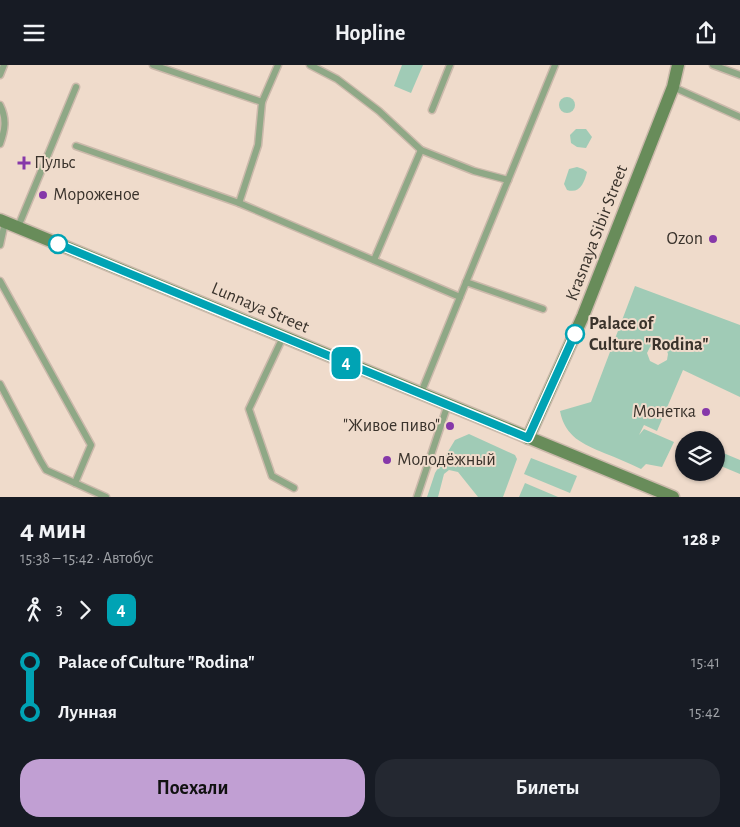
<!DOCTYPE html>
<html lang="ru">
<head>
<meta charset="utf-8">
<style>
	body { margin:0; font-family:"Alegreya Sans",sans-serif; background:#242831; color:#f1f3f6; height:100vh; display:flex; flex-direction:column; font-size:19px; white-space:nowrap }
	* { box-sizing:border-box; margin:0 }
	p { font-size:16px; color:#9ea1a6 }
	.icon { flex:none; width:28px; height:28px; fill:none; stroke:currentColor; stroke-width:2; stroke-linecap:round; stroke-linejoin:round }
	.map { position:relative; height:432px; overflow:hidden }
	.side { display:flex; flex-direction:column; background:#171b24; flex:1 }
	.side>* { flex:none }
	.badge { padding:0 10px; border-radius:8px; font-size:18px; line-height:32px }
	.tools { position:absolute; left:675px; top:366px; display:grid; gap:10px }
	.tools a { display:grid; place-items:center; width:50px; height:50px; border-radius:50%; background:#171b24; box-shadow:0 1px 4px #0004; font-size:25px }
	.map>.badge { position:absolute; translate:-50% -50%; box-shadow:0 0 0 2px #fff }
	.legs { display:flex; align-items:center; gap:8px; height:55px; padding:0 20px; font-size:16px }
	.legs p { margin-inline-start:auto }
	.summary { display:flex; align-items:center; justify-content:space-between; height:85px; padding:0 20px }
	h1 { font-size:28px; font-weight:700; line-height:38px }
	.button { display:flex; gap:10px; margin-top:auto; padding:10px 20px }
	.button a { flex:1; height:58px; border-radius:20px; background:#c19fd3; color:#111; font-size:20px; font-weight:700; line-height:58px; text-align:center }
	.button a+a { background:#242831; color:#f1f3f6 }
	ul { padding:0 20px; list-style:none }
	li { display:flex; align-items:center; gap:18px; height:50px; font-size:19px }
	li i { display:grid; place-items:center; width:8px; height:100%; margin:0 6px; background:currentColor }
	li i::after { content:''; width:12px; height:12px; margin:-6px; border:4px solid; border-radius:50%; background:#171b24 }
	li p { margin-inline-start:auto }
	li:first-child i { background:linear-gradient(#0000 50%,currentColor 0) }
	li:last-child i { background:linear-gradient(currentColor 50%,#0000 0) }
	header { display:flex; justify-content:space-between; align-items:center; height:65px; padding:0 20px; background:#171b24; font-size:22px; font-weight:700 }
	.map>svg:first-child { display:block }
	.green { fill:#a0cbb6; fill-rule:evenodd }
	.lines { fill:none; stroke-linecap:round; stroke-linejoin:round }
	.lane-casing { stroke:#cbb9ab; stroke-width:9 }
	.secondary-casing { stroke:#cbb9ab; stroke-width:15 }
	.lane { stroke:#8fa886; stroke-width:6 }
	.secondary { stroke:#688c5a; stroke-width:12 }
	.line-1-casing { stroke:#fff; stroke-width:11 }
	.line-1 { stroke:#00a3b4; stroke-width:8 }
	.poi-dot { fill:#8638a9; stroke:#efdbcb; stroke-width:2 }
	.stop-1-dot { fill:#fff; stroke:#00a3b4; stroke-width:2.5 }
	.labels { text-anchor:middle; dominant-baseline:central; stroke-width:4; stroke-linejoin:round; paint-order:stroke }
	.poi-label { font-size:18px; fill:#3a332c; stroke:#efdbcb; text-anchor:start }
	.street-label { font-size:18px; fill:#3a332c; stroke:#efdbcb }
	.stop-label { font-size:18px; font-weight:bold; fill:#3a332c; stroke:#efdbcb; text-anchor:start }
</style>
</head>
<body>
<header><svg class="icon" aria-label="menu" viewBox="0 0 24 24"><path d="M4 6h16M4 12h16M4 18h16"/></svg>Hopline<svg class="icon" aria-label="share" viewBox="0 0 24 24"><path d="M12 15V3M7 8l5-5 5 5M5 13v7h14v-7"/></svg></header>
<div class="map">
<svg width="740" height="432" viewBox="0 0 740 432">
	<rect width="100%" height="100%" fill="#efdbcb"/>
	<g class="green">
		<path d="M402 0H423L411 28 394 21Z"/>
		<circle cx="567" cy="40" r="8"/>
		<path d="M576 64H586L592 72 586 83 577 82 571 78 570 70Z"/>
		<path d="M577 102 583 104 587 107C584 118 580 129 567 125L564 119 569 104Z"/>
		<path d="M635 221 740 260V332L683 305 657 366 644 360 639 370 644 364 674 377 662 402 646 399 641 404C629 398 617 393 604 388 583 379 565 372 560 346L591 337ZM658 279 666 283 668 289 667 295 658 300 650 296 647 288 650 282Z"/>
		<path d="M469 369 515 390 517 394 503 432H478L458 407 449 405 444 409 438 432H427L435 408 455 375Z"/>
		<path d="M716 385 740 395V409L716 399Z"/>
		<path d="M531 393 577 411 570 428 524 409Z"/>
		<path d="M525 418 558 432H519Z"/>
	</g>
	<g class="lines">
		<g class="lane-casing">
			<g id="lane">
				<path d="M153 0 262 37 278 0"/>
				<path d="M310 0 337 14 379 46 421 85 474 106 508 115 460 232"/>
				<path d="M713 0 740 10"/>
				<path d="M0 10 4 0"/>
				<path d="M673 22 740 52"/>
				<path d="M0 40C7 54 5 65 0 79"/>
				<path d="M432 45 450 0"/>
				<path d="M76 81 239 138 460 232 421 328"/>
				<path d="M508 115 555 0"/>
				<path d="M239 138 258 80 262 37"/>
				<path d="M18 162 76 22"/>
				<path d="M0 180 5 157"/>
				<path d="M374 195 421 85"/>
				<path d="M0 216 91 380 75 418"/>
				<path d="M466 217 543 244"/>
				<path d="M283 272 249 344 272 411 294 423"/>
				<path d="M0 319 40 395 46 405 106 432"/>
				<path d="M417 432 448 339"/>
			</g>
		</g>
		<g class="secondary-casing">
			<g id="secondary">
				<path d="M0 155 673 432"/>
				<path d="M528 373 583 251 673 22 678 0"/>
			</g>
		</g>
		<use href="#lane" class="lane"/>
		<use href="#secondary" class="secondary"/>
	</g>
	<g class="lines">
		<g class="line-1-casing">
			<path id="line-1" d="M58 179 528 373 575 269"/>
		</g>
		<use href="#line-1" class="line-1"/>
	</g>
	<g class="poi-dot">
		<path d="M21.5 90.5h5v5h5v5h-5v5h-5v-5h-5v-5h5z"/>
		<circle cx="43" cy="130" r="5"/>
		<circle cx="713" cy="174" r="5"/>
		<circle cx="706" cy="347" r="5"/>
		<circle cx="450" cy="361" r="5"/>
		<circle cx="387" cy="395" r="5"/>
	</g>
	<g class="stop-1-dot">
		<circle cx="58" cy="179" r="9"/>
		<circle cx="575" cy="269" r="9"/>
	</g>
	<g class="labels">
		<g class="poi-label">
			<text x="34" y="98">Пульс</text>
			<text x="53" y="130">Мороженое</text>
			<text x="703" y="174" text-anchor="end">Ozon</text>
			<text x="696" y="347" text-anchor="end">Монетка</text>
			<text x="440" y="361" text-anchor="end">"Живое пиво"</text>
			<text x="397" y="395">Молодёжный</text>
		</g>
		<g class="street-label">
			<text transform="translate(597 168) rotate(-69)">Krasnaya Sibir Street</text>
			<text transform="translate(260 243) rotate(23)">Lunnaya Street</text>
		</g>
		<g class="stop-label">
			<text x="589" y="259">Palace of<tspan x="589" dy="21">Culture "Rodina"</tspan></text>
		</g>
	</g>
</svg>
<div class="tools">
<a><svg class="icon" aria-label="layers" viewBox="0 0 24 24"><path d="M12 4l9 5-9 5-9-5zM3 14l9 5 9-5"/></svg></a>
</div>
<b class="badge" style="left:346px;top:298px;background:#00a3b4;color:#fff">4</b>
</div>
<section class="side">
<div class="summary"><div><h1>4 мин</h1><p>15:38 – 15:42 · Автобус</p></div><b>128 ₽</b></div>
<div class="legs"><svg class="icon" aria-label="walk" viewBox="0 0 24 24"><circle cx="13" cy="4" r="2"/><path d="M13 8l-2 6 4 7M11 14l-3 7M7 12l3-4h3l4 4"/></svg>3<svg class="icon" aria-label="forward" viewBox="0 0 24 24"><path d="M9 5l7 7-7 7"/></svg><b class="badge" style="background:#00a3b4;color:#fff">4</b></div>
<ul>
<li><i style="color:#00a3b4"></i><b>Palace of Culture &quot;Rodina&quot;</b><p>15:41</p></li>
<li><i style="color:#00a3b4"></i><b>Лунная</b><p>15:42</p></li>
</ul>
<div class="button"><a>Поехали</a><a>Билеты</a></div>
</section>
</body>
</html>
